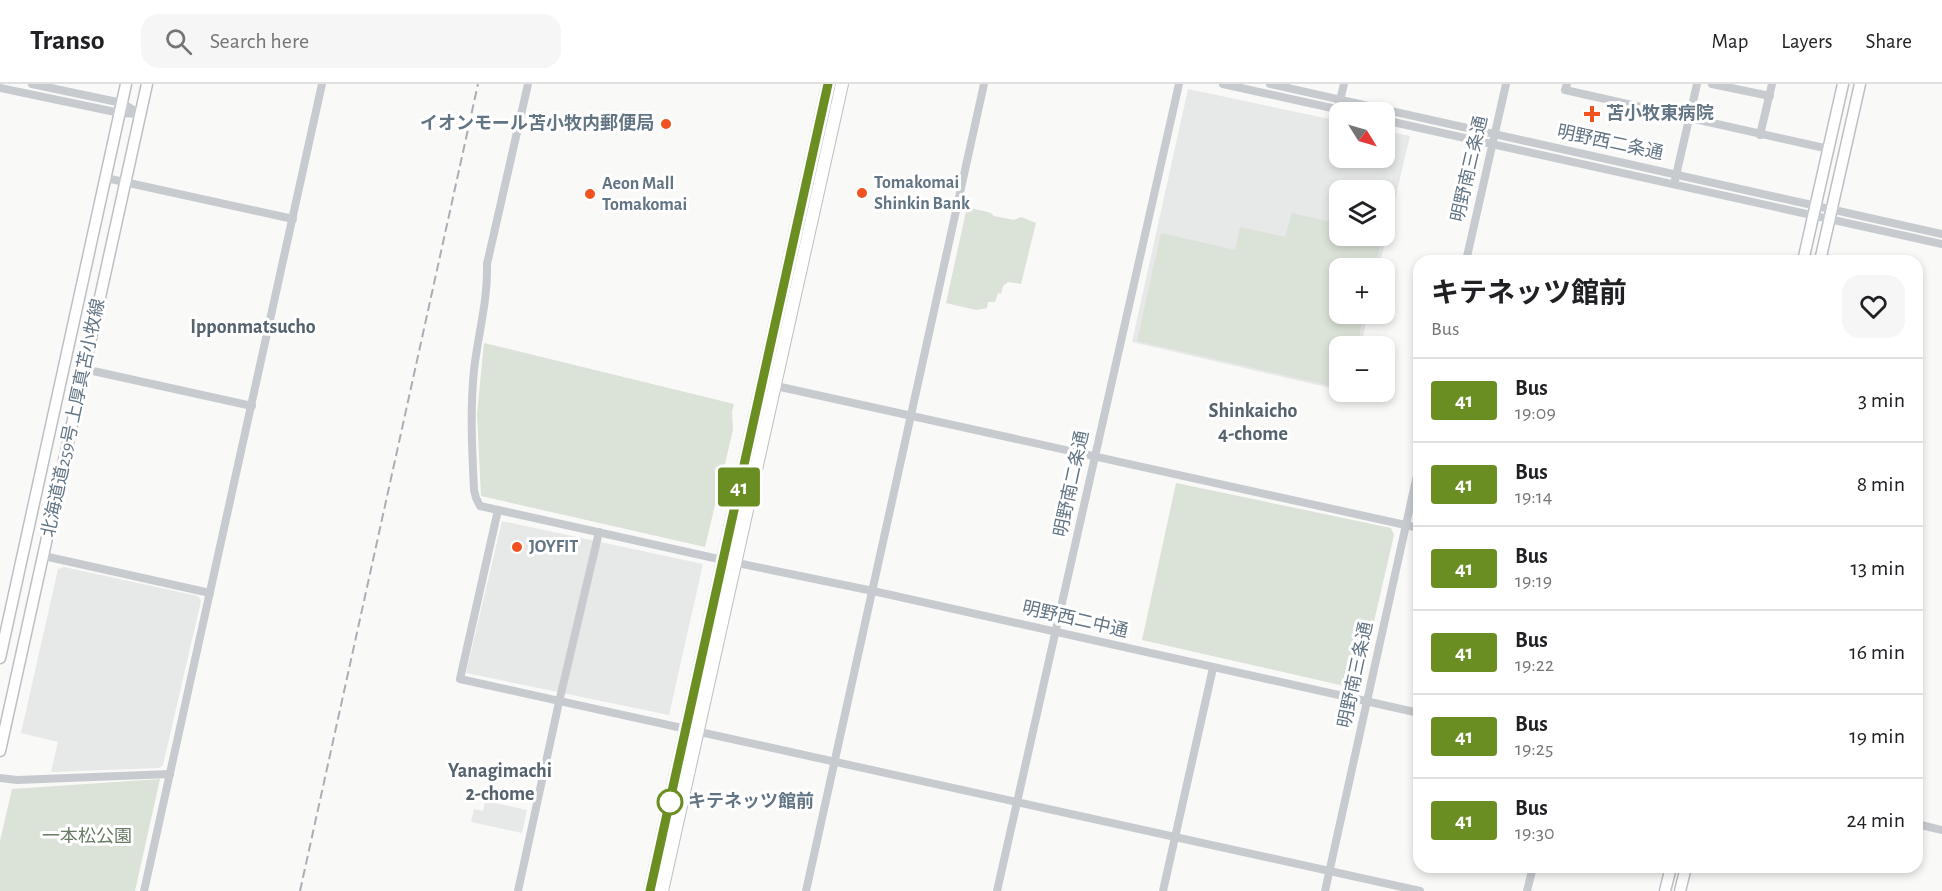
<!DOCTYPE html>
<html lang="en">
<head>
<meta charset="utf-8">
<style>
	body { margin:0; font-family:"Alegreya Sans","Noto Sans JP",sans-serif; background:#f6f6f6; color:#202124; height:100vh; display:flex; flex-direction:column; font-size:22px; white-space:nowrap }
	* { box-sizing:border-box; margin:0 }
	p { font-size:20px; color:#757577 }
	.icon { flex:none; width:33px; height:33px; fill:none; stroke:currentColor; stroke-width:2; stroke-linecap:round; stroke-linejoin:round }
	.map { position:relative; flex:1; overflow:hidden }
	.details { position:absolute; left:1413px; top:171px; width:510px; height:618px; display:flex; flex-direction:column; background:#fff; border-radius:18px; box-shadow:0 3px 9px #0003 }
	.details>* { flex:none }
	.badge { padding:0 12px; border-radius:4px; font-size:21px; line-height:39px }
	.needle { width:39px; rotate:127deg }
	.controls { position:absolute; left:1329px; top:18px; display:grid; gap:12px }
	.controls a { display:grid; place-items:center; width:66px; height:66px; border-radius:12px; background:#fff; box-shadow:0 3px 9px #0003; font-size:30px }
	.map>.badge { position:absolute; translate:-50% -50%; box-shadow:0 0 0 3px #fff }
	.round { display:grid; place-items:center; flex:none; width:63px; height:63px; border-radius:18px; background:#f6f6f6 }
	.summary { display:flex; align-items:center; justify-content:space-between; height:102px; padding:0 18px }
	h1 { font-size:28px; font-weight:700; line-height:45px }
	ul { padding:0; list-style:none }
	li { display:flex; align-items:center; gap:18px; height:84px; padding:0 18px; border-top:2px solid #e0e0e0 }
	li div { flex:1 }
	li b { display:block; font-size:22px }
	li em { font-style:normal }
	li .badge { min-width:66px; font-weight:700; text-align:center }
	header { display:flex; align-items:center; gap:36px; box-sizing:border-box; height:84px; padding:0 30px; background:#fff; border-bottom:2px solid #e0e0e0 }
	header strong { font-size:28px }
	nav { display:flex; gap:33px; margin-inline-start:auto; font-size:21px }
	.search { width:420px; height:54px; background:#f6f6f6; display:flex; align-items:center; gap:15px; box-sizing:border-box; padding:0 21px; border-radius:18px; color:#757577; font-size:22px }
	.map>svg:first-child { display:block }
	.built { fill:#e7e8e8; fill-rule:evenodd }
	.green { fill:#dbe2d7 }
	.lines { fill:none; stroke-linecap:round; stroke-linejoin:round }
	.major-casing { stroke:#bcc0c4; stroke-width:13 }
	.highway-casing { stroke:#bbbfc2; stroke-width:14 }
	.minor { stroke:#c7cbcf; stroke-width:8 }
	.major { stroke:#fff; stroke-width:10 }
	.highway { stroke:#fff; stroke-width:12 }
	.rail { stroke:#a9afb5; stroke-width:2; stroke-dasharray:9 4.5; stroke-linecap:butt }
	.line-casing { stroke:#fff; stroke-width:14 }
	.line { stroke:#6b8e23; stroke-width:9 }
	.poi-dot { fill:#f05320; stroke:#fff; stroke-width:2 }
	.stop-dot { fill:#fff; stroke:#6b8e23; stroke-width:3 }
	.labels { text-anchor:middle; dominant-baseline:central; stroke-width:6; stroke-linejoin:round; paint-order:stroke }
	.poi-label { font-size:18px; font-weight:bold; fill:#627584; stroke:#fff; text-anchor:start }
	.street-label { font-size:18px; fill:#627584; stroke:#fff }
	.stop-label { font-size:18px; font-weight:bold; fill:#627584; stroke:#fff; text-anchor:start }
	.park-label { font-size:18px; fill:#667a62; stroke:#fff }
	.neighbourhood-label { font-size:20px; font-weight:bold; fill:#55636e; stroke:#fff }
</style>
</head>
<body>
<header>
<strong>Transo</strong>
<div class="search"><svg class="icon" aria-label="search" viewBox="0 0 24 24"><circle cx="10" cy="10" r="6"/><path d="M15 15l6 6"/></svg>Search here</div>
<nav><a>Map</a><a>Layers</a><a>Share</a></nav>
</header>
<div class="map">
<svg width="1942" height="807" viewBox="0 0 1942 807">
	<rect width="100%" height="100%" fill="#f9f9f7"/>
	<g class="built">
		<path d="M1188 5 1339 37 1340 74H1384L1385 47 1410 52 1379 184H1340V230H1368L1361 262H1340L1339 306 1132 258ZM1340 106H1384V152H1340Z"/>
		<path d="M502 437 703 480 669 631 466 589Z"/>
		<path d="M64 483 198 512 201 517 163 681 159 684 51 688 58 658 21 649 58 485Z"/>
		<path d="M485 717 527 726 522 749 471 738 474 725 483 727Z"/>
	</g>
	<g class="green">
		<path d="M967 123 991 129 994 132 1014 136 1021 133 1036 139 1021 200 1008 198 1003 202 1001 210 998 209 995 218H988L987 224 976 226 946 219Z"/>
		<path d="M1292 129 1339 140 1340 152H1382L1375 184H1340V230H1364L1357 262H1340L1339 296 1332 302 1137 257 1161 149 1235 166 1240 143 1285 153Z"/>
		<path d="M484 259 734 320 732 328 733 346 705 463 481 412 477 330Z"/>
		<path d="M1176 399 1391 444 1394 451 1360 598 1353 604 1142 556Z"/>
		<path d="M160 695 135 807H0V757L12 705Z"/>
	</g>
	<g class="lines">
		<g class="major-casing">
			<g id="major">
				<path d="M1803 177 1843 0"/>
				<path d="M1820 177 1860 0"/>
				<path d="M0 574 126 0"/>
				<path d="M0 667 147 0"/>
				<path d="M1665 807 1671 783"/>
				<path d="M1680 807 1686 783"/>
			</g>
		</g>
		<g class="highway-casing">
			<g id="highway">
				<path d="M650 807 828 0"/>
				<path d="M662 807 842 0"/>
			</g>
		</g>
		<g class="minor">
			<path d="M32 0 122 19 138 29"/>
			<path d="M528 0 487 180C488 217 478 250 474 286 470 326 472 365 474 406L476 414 480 422 723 476 873 507 1419 629"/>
			<path d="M1223 0 1350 28"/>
			<path d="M1270 0 1942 150"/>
			<path d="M1567 0 1565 6 1829 65"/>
			<path d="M1712 0 1770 12"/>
			<path d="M0 4 120 29 140 30"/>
			<path d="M1339 20 1344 0"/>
			<path d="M1384 36 1942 160"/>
			<path d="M1760 51 1772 0"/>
			<path d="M106 94 293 135"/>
			<path d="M1675 96 1697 0"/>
			<path d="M1466 177 1506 0"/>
			<path d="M84 285 252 322"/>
			<path d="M763 298 776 302 1419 444"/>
			<path d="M498 426 460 595 1420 807"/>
			<path d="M44 472 210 509"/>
			<path d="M0 694 17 696 170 690"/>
			<path d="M1917 740 1942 746"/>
			<path d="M144 807 322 0"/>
			<path d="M518 807 559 618 599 448"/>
			<path d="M806 807 984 0"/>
			<path d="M997 807 1179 0"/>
			<path d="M1163 807 1213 584"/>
			<path d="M1325 807 1419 382"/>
			<path d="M1527 807 1533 783"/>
		</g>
		<use href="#major" class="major"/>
		<use href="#highway" class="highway"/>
		<path class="rail" d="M300 807 478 0"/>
	</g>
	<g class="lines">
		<g class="line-casing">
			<path id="line" d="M650 807 828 0"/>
		</g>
		<use href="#line" class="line"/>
	</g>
	<g class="poi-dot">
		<path d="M1589 21h6v6h6v6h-6v6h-6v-6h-6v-6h6z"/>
		<circle cx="666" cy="40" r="6"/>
		<circle cx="862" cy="109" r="6"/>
		<circle cx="590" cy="110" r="6"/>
		<circle cx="517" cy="463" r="6"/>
	</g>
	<circle class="stop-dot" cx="670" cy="718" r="12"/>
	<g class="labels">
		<g class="poi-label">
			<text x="1606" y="30">苫小牧東病院</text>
			<text x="654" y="40" text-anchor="end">イオンモール苫小牧内郵便局</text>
			<text x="874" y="99">Tomakomai<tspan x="874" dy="21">Shinkin Bank</tspan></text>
			<text x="602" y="100">Aeon Mall<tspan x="602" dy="21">Tomakomai</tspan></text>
			<text x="529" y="463">JOYFIT</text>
		</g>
		<g class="street-label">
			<text transform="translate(1610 59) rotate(12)">明野西二条通</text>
			<text transform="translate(1470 85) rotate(-77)">明野南三条通</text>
			<text transform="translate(74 334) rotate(-78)">北海道道259号 上厚真苫小牧線</text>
			<text transform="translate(1072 400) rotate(-78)">明野南二条通</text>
			<text transform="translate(1075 536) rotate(13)">明野西二中通</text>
			<text transform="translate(1356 591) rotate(-78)">明野南三条通</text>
		</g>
		<g class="stop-label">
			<text x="688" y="718">キテネッツ館前</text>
		</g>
		<g class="park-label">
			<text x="87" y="753">一本松公園</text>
		</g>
		<g class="neighbourhood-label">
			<text x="253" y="243">Ipponmatsucho</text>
			<text x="1253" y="327">Shinkaicho<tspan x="1253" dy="23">4-chome</tspan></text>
			<text x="500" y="687">Yanagimachi<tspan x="500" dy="23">2-chome</tspan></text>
		</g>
	</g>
</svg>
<div class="controls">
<a><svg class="needle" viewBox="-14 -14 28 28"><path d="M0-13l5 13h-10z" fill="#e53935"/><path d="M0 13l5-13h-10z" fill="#757577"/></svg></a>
<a><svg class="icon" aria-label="layers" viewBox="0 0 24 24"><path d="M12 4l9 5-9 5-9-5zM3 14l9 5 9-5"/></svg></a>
<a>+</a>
<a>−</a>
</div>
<b class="badge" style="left:739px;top:403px;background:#6b8e23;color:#fff">41</b>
<section class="details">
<div class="summary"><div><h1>キテネッツ館前</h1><p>Bus</p></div><a class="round"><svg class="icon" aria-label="heart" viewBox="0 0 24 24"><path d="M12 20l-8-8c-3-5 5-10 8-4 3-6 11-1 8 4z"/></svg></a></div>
<ul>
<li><span class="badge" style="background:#6b8e23;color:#fff">41</span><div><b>Bus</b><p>19:09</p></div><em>3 min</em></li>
<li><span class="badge" style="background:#6b8e23;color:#fff">41</span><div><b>Bus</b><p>19:14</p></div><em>8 min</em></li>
<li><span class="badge" style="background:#6b8e23;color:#fff">41</span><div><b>Bus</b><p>19:19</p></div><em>13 min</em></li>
<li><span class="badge" style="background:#6b8e23;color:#fff">41</span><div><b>Bus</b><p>19:22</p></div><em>16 min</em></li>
<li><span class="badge" style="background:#6b8e23;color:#fff">41</span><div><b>Bus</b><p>19:25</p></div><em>19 min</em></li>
<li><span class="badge" style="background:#6b8e23;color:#fff">41</span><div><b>Bus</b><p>19:30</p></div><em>24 min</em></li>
</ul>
</section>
</div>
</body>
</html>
